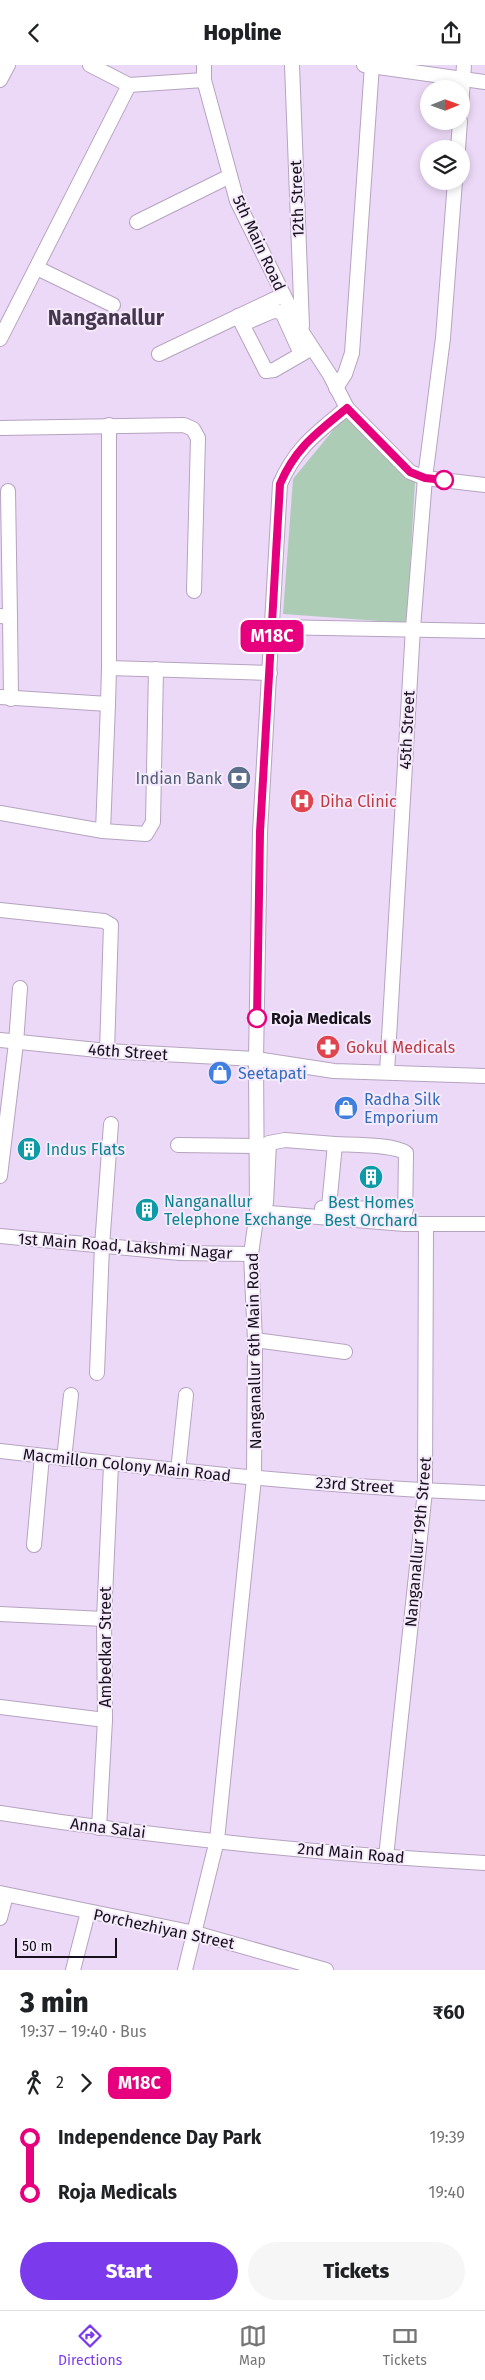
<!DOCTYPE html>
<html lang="en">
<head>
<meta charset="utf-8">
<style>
	body { margin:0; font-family:"Fira Sans",sans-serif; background:#f6f6f6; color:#202124; height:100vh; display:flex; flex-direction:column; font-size:19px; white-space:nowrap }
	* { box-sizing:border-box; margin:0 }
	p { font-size:16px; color:#757577 }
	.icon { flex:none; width:28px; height:28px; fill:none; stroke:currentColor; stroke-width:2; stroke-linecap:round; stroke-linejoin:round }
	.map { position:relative; height:1905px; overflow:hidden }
	.side { display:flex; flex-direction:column; background:#fff; flex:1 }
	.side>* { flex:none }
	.badge { padding:0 10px; border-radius:8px; font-size:18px; line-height:32px }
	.needle { width:32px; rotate:89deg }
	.tools { position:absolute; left:420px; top:15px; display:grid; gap:10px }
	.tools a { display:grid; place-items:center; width:50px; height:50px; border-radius:50%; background:#fff; box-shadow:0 2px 8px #0003; font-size:25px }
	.scale { position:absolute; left:15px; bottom:12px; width:102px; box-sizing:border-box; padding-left:5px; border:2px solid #17111b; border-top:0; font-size:14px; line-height:18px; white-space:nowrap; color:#17111b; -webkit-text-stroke:4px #f5eafc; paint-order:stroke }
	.map>.badge { position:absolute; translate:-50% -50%; box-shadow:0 0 0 2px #fff }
	.legs { display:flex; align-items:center; gap:8px; height:55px; padding:0 20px; font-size:16px }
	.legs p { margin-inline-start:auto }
	.summary { display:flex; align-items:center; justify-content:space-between; height:85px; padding:0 20px }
	h1 { font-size:28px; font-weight:800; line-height:38px }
	.action { display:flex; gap:10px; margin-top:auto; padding:10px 20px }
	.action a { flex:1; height:58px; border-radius:30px; background:#7c3aed; color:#fff; font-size:20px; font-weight:800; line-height:58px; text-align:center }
	.action a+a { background:#f6f6f6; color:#202124 }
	ul { padding:0 20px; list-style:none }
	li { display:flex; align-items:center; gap:18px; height:55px; font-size:19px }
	li i { display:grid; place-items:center; width:8px; height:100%; margin:0 6px; background:currentColor }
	li i::after { content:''; width:12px; height:12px; margin:-6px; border:4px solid; border-radius:50%; background:#fff }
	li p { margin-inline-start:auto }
	li:first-child i { background:linear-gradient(#0000 50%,currentColor 0) }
	li:last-child i { background:linear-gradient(currentColor 50%,#0000 0) }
	header { display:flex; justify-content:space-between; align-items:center; height:65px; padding:0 20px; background:#fff; font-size:22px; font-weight:800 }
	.tab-bar { display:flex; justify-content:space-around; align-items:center; height:70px; border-top:1px solid #e0e0e0; background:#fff; font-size:14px; color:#757577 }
	.tab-bar a { display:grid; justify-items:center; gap:2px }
	.tab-bar .on { color:#7c3aed }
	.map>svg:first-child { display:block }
	.green { fill:#adccb6 }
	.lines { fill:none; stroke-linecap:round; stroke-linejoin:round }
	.minor-casing { stroke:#b6a3c0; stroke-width:16 }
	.minor { stroke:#fff; stroke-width:14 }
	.line-1-casing { stroke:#fff; stroke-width:11 }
	.line-1 { stroke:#e6007e; stroke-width:8 }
	.stop-1-dot { fill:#fff; stroke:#e6007e; stroke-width:2.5 }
	.labels { text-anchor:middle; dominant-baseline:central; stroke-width:4; stroke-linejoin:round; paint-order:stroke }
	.street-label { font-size:16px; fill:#17111b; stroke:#f5eafc }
	.service-label { font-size:16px; fill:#4e5e75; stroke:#f5eafc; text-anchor:end }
	.health-label { font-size:16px; fill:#be3a42; stroke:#f5eafc; text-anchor:start }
	.stop-label { font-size:16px; font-weight:bold; fill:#17111b; stroke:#f5eafc; text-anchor:start }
	.shop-label { font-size:16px; fill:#366cbe; stroke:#f5eafc; text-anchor:start }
	.culture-label { font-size:16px; fill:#0d838f; stroke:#f5eafc; text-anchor:start }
	.district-label { font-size:21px; font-weight:bold; fill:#45354d; stroke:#f5eafc }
</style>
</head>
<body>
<header><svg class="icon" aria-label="back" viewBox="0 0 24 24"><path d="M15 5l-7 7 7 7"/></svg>Hopline<svg class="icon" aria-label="share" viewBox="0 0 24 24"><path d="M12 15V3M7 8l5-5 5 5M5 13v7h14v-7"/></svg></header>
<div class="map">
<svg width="485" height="1905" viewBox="0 0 485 1905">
	<rect width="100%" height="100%" fill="#ecd9f7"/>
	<path class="green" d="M348 347 415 416 407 558 283 549 293 414Z"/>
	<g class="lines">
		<g class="minor-casing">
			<g id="minor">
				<path d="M90 0 129 20 204 15"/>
				<path d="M204 0V15L237 136 302 267 330 310 347 343 410 407 425 413 485 420"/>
				<path d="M292 0 302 261"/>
				<path d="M364 0 485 17"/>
				<path d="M0 15 8 0"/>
				<path d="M461 43 464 0"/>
				<path d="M458 84 460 56"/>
				<path d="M137 157 230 111"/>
				<path d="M37 203 113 240"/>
				<path d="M238 251 266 306 274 305 312 283"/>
				<path d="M243 259 273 246 282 247 301 289"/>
				<path d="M0 274 129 20"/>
				<path d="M159 289 283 230"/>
				<path d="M336 323 345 309 352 288 372 0"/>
				<path d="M109 360V603L270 608"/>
				<path d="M0 363 184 360 193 364 198 373 194 526"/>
				<path d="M0 551 10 552 8 426"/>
				<path d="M10 552 11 634"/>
				<path d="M273 562 485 566"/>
				<path d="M0 632 108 639 109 603"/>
				<path d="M0 748 103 766 146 769 153 757 156 604"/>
				<path d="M103 766 108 639"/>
				<path d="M0 845 104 856 111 860 107 986"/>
				<path d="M0 975 107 986 256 994 334 1006 485 1011"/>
				<path d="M387 1007 413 563 425 413 443 273 455 116"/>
				<path d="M178 1080 257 1081"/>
				<path d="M0 1111 16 978 20 923"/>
				<path d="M266 1138 269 1078 285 1075 335 1079"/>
				<path d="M322 1143 406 1144"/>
				<path d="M257 1147 405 1159H485"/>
				<path d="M328 1152 335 1079C351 1080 394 1079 406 1088L405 1159"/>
				<path d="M0 1171 180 1188 251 1189"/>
				<path d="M255 1275 345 1287"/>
				<path d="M97 1308 102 1181 111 1059"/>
				<path d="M0 1386C161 1404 323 1422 485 1428"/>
				<path d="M64 1394 71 1330"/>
				<path d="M178 1406 186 1330"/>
				<path d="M34 1480 42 1391"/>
				<path d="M0 1549 104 1554"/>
				<path d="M0 1642 105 1655"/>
				<path d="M0 1748C160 1773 323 1789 485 1798"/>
				<path d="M99 1763 105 1655 104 1554 111 1400"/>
				<path d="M386 1792 425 1426 426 1160"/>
				<path d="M0 1828 195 1868 326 1905"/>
				<path d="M0 1853 6 1830"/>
				<path d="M73 1905 88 1847"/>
				<path d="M185 1905 217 1775 254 1413 255 1275 251 1189 257 1147 256 994 260 767 280 419C296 382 317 368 347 343"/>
			</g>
		</g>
		<use href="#minor" class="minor"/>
	</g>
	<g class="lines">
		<g class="line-1-casing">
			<path id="line-1" d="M257 953 260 767 280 419C296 382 317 368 347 343L410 407 425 413 444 415"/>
		</g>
		<use href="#line-1" class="line-1"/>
	</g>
	<defs>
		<g id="bank-disc" transform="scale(1.25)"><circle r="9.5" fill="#5c6f8a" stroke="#f5eafc"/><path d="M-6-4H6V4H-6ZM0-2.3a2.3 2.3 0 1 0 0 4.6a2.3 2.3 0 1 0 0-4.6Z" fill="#fff"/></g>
		<g id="hospital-disc" transform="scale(1.25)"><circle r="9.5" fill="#e0444e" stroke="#f5eafc"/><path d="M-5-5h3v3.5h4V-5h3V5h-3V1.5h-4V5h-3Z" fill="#fff"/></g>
		<g id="pharmacy-disc" transform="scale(1.25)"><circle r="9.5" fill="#e0444e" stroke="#f5eafc"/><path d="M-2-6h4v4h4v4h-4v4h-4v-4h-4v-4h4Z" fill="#fff"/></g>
		<g id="shop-disc" transform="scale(1.25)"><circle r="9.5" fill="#3f7fe0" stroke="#f5eafc"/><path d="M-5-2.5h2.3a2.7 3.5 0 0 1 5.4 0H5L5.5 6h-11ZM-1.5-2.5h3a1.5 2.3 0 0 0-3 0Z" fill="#fff"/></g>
		<g id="building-disc" transform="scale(1.25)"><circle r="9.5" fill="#0f9aa8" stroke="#f5eafc"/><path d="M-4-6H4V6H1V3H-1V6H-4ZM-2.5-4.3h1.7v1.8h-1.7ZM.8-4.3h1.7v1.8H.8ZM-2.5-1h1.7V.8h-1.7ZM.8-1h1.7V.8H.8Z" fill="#fff"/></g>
	</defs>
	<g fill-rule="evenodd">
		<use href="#bank-disc" x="239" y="713"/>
		<use href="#hospital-disc" x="302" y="736"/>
		<use href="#pharmacy-disc" x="328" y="982"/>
		<use href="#shop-disc" x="220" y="1008"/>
		<use href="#shop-disc" x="346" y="1043"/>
		<use href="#building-disc" x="29" y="1084"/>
		<use href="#building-disc" x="371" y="1112"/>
		<use href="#building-disc" x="147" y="1145"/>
	</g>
	<g class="stop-1-dot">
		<circle cx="444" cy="415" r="9"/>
		<circle cx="257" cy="953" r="9"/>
	</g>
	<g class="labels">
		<g class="street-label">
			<text transform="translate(297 134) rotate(-92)">12th Street</text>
			<text transform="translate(259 178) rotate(65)">5th Main Road</text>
			<text transform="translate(407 665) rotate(-87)">45th Street</text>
			<text transform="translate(128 987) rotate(4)">46th Street</text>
			<text transform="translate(125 1181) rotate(4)">1st Main Road, Lakshmi Nagar</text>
			<text transform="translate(254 1286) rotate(-91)">Nanganallur 6th Main Road</text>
			<text transform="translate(127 1400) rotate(6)">Macmillon Colony Main Road</text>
			<text transform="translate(355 1420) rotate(4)">23rd Street</text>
			<text transform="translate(418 1477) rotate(-85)">Nanganallur 19th Street</text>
			<text transform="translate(105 1582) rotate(-90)">Ambedkar Street</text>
			<text transform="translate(108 1763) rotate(7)">Anna Salai</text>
			<text transform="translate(351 1788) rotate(5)">2nd Main Road</text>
			<text transform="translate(164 1864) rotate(12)">Porchezhiyan Street</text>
		</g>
		<g class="service-label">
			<text x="222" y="713">Indian Bank</text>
		</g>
		<g class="health-label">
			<text x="320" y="736">Diha Clinic</text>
			<text x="346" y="982">Gokul Medicals</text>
		</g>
		<g class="stop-label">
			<text x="271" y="953">Roja Medicals</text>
		</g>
		<g class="shop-label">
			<text x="238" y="1008">Seetapati</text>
			<text x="364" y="1034">Radha Silk<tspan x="364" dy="18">Emporium</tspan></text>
		</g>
		<g class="culture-label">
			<text x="46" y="1084">Indus Flats</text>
			<text x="164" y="1136">Nanganallur<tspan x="164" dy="18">Telephone Exchange</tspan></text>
			<text x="371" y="1137" text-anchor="middle">Best Homes<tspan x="371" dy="18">Best Orchard</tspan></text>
		</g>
		<g class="district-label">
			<text x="106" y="253">Nanganallur</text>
		</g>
	</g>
</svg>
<div class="tools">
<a><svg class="needle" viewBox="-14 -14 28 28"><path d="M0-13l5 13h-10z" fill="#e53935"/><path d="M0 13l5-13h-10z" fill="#757577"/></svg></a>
<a><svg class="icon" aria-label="layers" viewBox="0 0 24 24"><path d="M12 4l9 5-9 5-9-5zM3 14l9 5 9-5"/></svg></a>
</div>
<div class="scale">50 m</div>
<b class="badge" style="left:272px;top:571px;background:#e6007e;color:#fff">M18C</b>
</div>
<section class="side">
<div class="summary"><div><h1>3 min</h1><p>19:37 – 19:40 · Bus</p></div><b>₹60</b></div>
<div class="legs"><svg class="icon" aria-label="walk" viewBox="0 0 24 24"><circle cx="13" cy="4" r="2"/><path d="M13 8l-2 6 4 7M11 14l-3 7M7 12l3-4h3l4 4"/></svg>2<svg class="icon" aria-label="forward" viewBox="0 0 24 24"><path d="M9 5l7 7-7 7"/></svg><b class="badge" style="background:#e6007e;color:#fff">M18C</b></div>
<ul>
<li><i style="color:#e6007e"></i><b>Independence Day Park</b><p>19:39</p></li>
<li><i style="color:#e6007e"></i><b>Roja Medicals</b><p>19:40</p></li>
</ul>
<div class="action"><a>Start</a><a>Tickets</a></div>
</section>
<nav class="tab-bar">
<a class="on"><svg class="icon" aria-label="directions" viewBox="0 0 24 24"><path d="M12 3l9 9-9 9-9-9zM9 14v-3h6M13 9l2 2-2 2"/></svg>Directions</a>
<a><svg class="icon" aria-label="map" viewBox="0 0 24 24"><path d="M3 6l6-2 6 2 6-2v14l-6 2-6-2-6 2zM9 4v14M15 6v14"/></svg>Map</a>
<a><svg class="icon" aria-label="tickets" viewBox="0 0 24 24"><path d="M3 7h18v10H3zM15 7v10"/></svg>Tickets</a>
</nav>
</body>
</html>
